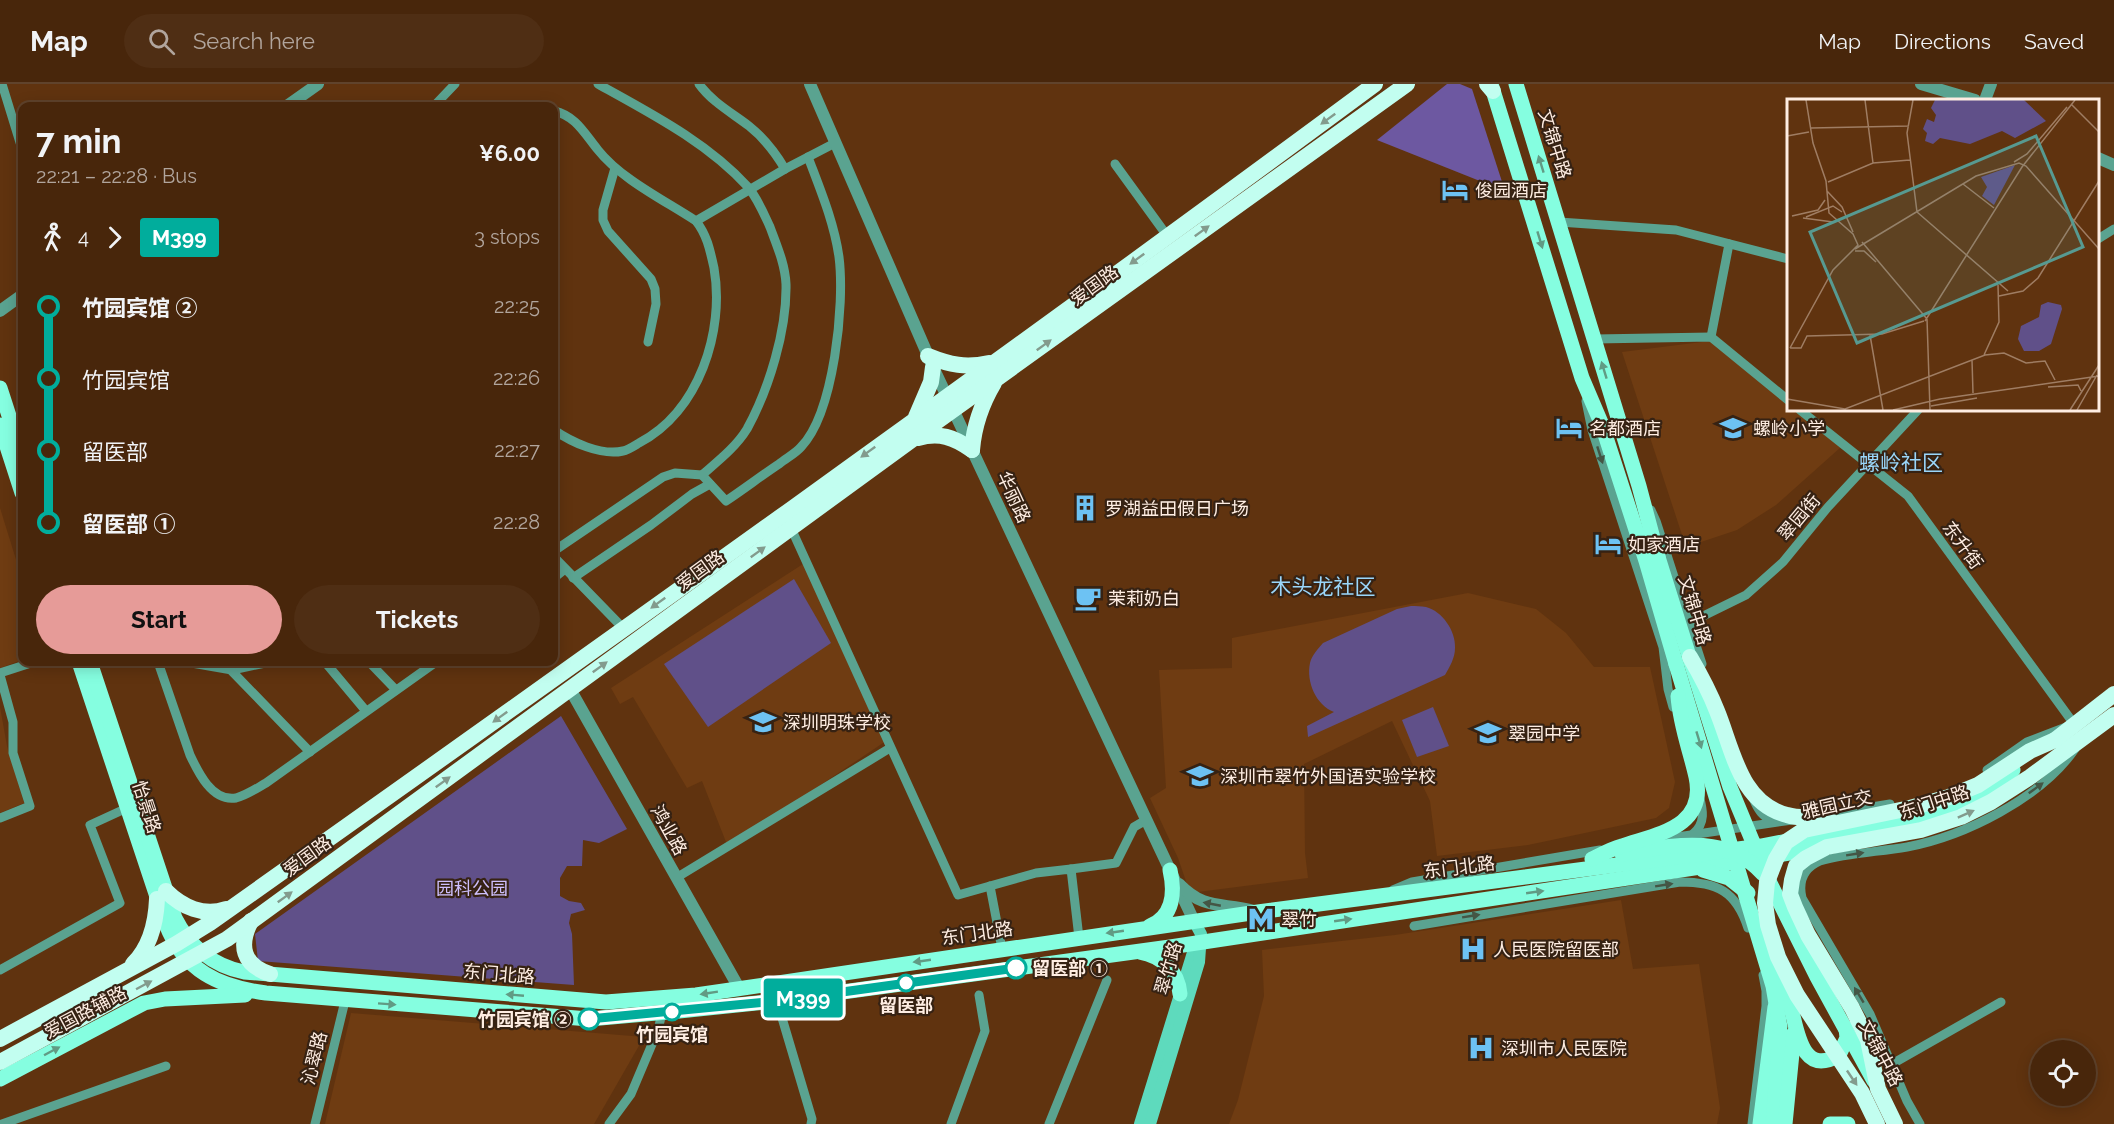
<!DOCTYPE html>
<html lang="en">
<head>
<meta charset="utf-8">
<style>
	body { margin:0; font-family:Raleway,"Noto Sans SC",sans-serif; background:#4f2e14; color:#f1f3f6; height:100vh; display:flex; flex-direction:column; font-size:22px; white-space:nowrap }
	* { box-sizing:border-box; margin:0 }
	p { font-size:20px; color:#b1a59d }
	.icon { flex:none; width:33px; height:33px; fill:none; stroke:currentColor; stroke-width:2; stroke-linecap:round; stroke-linejoin:round }
	.map { position:relative; flex:1; overflow:hidden }
	.panel { position:absolute; left:18px; top:18px; width:540px; height:564px; display:flex; flex-direction:column; background:#48260b; border-radius:12px; box-shadow:0 3px 15px #0003,0 0 0 2px #60432c }
	.panel>* { flex:none }
	.badge { padding:0 12px; border-radius:4px; font-size:21px; line-height:39px }
	.controls { position:absolute; left:2030px; top:956px; display:grid; gap:12px }
	.controls a { display:grid; place-items:center; width:66px; height:66px; border-radius:50%; background:#48260b; box-shadow:0 3px 15px #0003,0 0 0 2px #60432c; font-size:30px }
	.map>.badge { position:absolute; translate:-50% -50%; box-shadow:0 0 0 3px #fff }
	.legs { display:flex; align-items:center; gap:9px; height:66px; padding:0 18px; font-size:20px }
	.legs p { margin-inline-start:auto }
	.headline { display:flex; align-items:center; justify-content:space-between; height:102px; padding:0 18px }
	h1 { font-size:33px; font-weight:700; line-height:45px }
	.action { display:flex; gap:12px; margin-top:auto; padding:12px 18px }
	.action a { flex:1; height:69px; border-radius:36px; background:#e69b98; color:#111; font-size:24px; font-weight:700; line-height:69px; text-align:center }
	.action a+a { background:#4f2e14; color:#f1f3f6 }
	ul { padding:0 18px; list-style:none }
	li { display:flex; align-items:center; gap:21px; height:72px; font-size:22px }
	li i { display:grid; place-items:center; width:9px; height:100%; margin:0 8px; background:currentColor }
	li i::after { content:''; width:15px; height:15px; margin:-8px; border:4px solid; border-radius:50%; background:#48260b }
	li p { margin-inline-start:auto }
	li:first-child i { background:linear-gradient(#0000 50%,currentColor 0) }
	li:last-child i { background:linear-gradient(currentColor 50%,#0000 0) }
	header { display:flex; align-items:center; gap:36px; box-sizing:border-box; height:84px; padding:0 30px; background:#48260b; border-bottom:2px solid #60432c }
	header strong { font-size:28px }
	nav { display:flex; gap:33px; margin-inline-start:auto; font-size:21px }
	.search { width:420px; height:54px; background:#4f2e14; display:flex; align-items:center; gap:15px; box-sizing:border-box; padding:0 21px; border-radius:33px; color:#b1a59d; font-size:22px }
	.map>svg:first-child { display:block }
	.built { fill:#6f3c12 }
	.green { fill:#605089 }
	.forest { fill:#6d58a1 }
	.lines { fill:none; stroke-linecap:round; stroke-linejoin:round }
	.minor { stroke:#5aa390; stroke-width:9 }
	.tertiary { stroke:#5aa390; stroke-width:12 }
	.secondary { stroke:#5edabd; stroke-width:12 }
	.primary { stroke:#85fee0; stroke-width:15 }
	.trunk { stroke:#c2fef0; stroke-width:16 }
	.primary-bridge { stroke:#85fee0; stroke-width:15 }
	.trunk-bridge { stroke:#c2fef0; stroke-width:16 }
	.oneway { fill:#839b8d }
	.oneway2 { fill:#619b84 }
	.oneway3 { fill:#445645 }
	.line-1-casing { stroke:#fff; stroke-width:14 }
	.line-1 { stroke:#01ad9c; stroke-width:9 }
	.stop-1-dot { fill:#fff; stroke:#01ad9c; stroke-width:3 }
	.labels { text-anchor:middle; dominant-baseline:central; stroke-width:4.5; stroke-linejoin:round; paint-order:stroke }
	.street-label { font-size:18px; fill:#feede2; stroke:#362213 }
	.poi-label { font-size:18px; fill:#feede2; stroke:#362213; text-anchor:start }
	.park-label { font-size:18px; fill:#cebffd; stroke:#362213 }
	.stop-label { font-size:18px; font-weight:bold; fill:#feede2; stroke:#362213 }
	.quarter-label { font-size:21px; fill:#9ad6fa; stroke:#362213 }
	.inset-road { fill:none; stroke:#9f7d63; stroke-width:1.5 }
	.view { fill:#579a91; fill-opacity:0.15; stroke:#579a91; stroke-width:3 }
	.inset-edge { fill:none; stroke:#feede2; stroke-width:3 }
</style>
</head>
<body>
<header>
<strong>Map</strong>
<div class="search"><svg class="icon" aria-label="search" viewBox="0 0 24 24"><circle cx="10" cy="10" r="6"/><path d="M15 15l6 6"/></svg>Search here</div>
<nav><a>Map</a><a>Directions</a><a>Saved</a></nav>
</header>
<div class="map">
<svg width="2114" height="1040" viewBox="0 0 2114 1040">
	<rect width="100%" height="100%" fill="#60330f"/>
	<g class="built">
		<path d="M1710 257 1788 320V326H1795L1841 363 1776 421 1737 446 1686 463 1622 268Z"/>
		<path d="M0 424 22 495V576L0 584Z"/>
		<path d="M803 480 886 657 728 763 702 697 687 704 633 613 620 620 611 604Z"/>
		<path d="M1468 509 1536 525 1566 549 1594 583H1650L1675 698 1669 724 1656 734 1528 761 1437 772 1430 717 1392 637 1304 680 1305 769 1308 794 1190 809 1178 774 1150 714 1166 704 1159 586 1232 584V554Z"/>
		<path d="M0 623 7 662 24 719 0 729Z"/>
		<path d="M1621 816 1633 885 1699 880 1720 1024 1717 1040H1229L1238 1016 1264 912 1262 866 1395 851Z"/>
		<path d="M351 929 644 953 594 1040H325Z"/>
	</g>
	<g class="green">
		<path d="M794 495 831 559 708 643 664 580Z"/>
		<path d="M1411 522C1416 522 1421 522 1426 523 1442 527 1456 547 1455 564 1455 574 1450 582 1445 591L1308 653 1307 642 1334 628C1316 621 1306 598 1310 579 1312 571 1318 565 1323 559L1397 525Z"/>
		<path d="M1433 623 1449 662 1417 673 1402 636Z"/>
		<path d="M561 632 627 745 599 759 583 756 582 782H567L560 794V812L569 817 581 819 585 826 571 830 569 839 572 850 574 901 258 877 255 850Z"/>
	</g>
	<path class="forest" d="M1447 0H1460L1472 5 1505 107 1377 56Z"/>
	<g class="lines">
		<g class="minor">
			<path d="M2 0 22 65"/>
			<path d="M699 0C712 18 732 29 749 42 764 54 775 68 785 85"/>
			<path d="M434 22 455 0"/>
			<path d="M554 27C576 32 584 49 598 66 621 95 664 116 696 137 707 151 710 166 714 184 725 247 699 328 639 359 634 362 628 366 623 367 601 372 571 358 554 346"/>
			<path d="M1115 80 1168 153"/>
			<path d="M615 84 603 126V136L608 147 651 195 655 205 656 220 648 258"/>
			<path d="M696 137 785 85 835 59"/>
			<path d="M1559 138 1676 146 1788 175"/>
			<path d="M2098 155 2114 145"/>
			<path d="M1711 253 1729 160"/>
			<path d="M1595 255 1711 253 1788 316"/>
			<path d="M1586 317 1592 346 1663 563 1668 605 1673 623"/>
			<path d="M1800 326 1908 412 2074 640 2027 658 1987 686"/>
			<path d="M702 391 726 417C744 405 761 392 779 380 786 374 795 370 801 363 834 329 845 220 839 173 834 138 820 105 808 73"/>
			<path d="M1651 426 1656 437 1702 580"/>
			<path d="M791 444 958 811 1036 789 1071 785 1079 854"/>
			<path d="M554 467 663 393 675 389 702 391C718 377 736 363 747 345 769 305 787 246 786 200 785 180 777 162 770 143 764 130 758 115 748 103 707 58 650 29 598 0"/>
			<path d="M554 473 623 544"/>
			<path d="M554 494 565 485"/>
			<path d="M573 494 651 441 692 410 710 400"/>
			<path d="M1689 539 1746 511 1783 478 1828 423 1918 326"/>
			<path d="M158 578 190 671C198 688 212 718 236 714 247 711 257 704 266 699L436 578"/>
			<path d="M186 578 232 586 270 578"/>
			<path d="M223 578 310 668"/>
			<path d="M325 578 366 627"/>
			<path d="M369 578 396 606"/>
			<path d="M0 589 34 578"/>
			<path d="M0 591 13 638V669L30 722 0 734"/>
			<path d="M1753 714C1758 726 1762 732 1774 738"/>
			<path d="M1823 731 1890 720"/>
			<path d="M1693 750C1706 739 1703 726 1699 711"/>
			<path d="M1657 756 1792 736"/>
			<path d="M1071 785 1116 779 1134 743 1146 736"/>
			<path d="M676 794 890 664"/>
			<path d="M990 802 1002 865"/>
			<path d="M1393 806 1412 798 1600 766"/>
			<path d="M1414 842 1680 798C1717 798 1736 807 1748 844"/>
			<path d="M0 886 120 819 90 741 127 724"/>
			<path d="M777 917 812 1035 811 1040"/>
			<path d="M1892 980 2001 918"/>
			<path d="M2 1040 166 982"/>
			<path d="M315 1040 345 917"/>
			<path d="M609 1040 631 1010 658 946 662 929"/>
			<path d="M951 1040 985 947 979 911"/>
			<path d="M1049 1040 1107 896"/>
			<path d="M1752 1040 1766 922V907L1763 891"/>
			<path d="M1920 1040 1907 1017 1870 930 1802 814C1798 797 1804 784 1820 777 1848 769 1878 768 1907 763 1965 752 2041 714 2075 665"/>
		</g>
		<g class="tertiary">
			<path d="M810 0 933 283 1194 837"/>
			<path d="M1921 0 1975 16"/>
			<path d="M1985 16 1991 0"/>
			<path d="M287 22 318 0"/>
			<path d="M2098 74 2114 81"/>
			<path d="M0 227 22 211"/>
			<path d="M570 605 739 904"/>
			<path d="M1179 800C1205 827 1222 818 1254 827"/>
		</g>
		<g class="secondary">
			<path d="M1140 1040 1195 862"/>
			<path d="M1150 1040 1199 878 1201 850 1194 837"/>
		</g>
		<g class="primary">
			<path d="M1491 0 1582 294 1602 341 1646 477 1676 580"/>
			<path d="M1516 0 1639 402 1658 473"/>
			<path d="M0 304 22 372"/>
			<path d="M0 341 22 409"/>
			<path d="M79 578 166 840C184 887 219 903 266 909L589 935 679 927 777 917 1170 863 1747 776"/>
			<path d="M90 578 175 834C189 862 213 882 244 888L606 918 696 911 1258 828 1761 762 1934 730 1983 709 2013 686"/>
			<path d="M1771 772 1821 764"/>
			<path d="M1703 786 1729 794 1748 809"/>
			<path d="M1769 797 1817 893 1874 997"/>
			<path d="M1150 842C1174 832 1175 808 1170 786"/>
			<path d="M1140 868C1162 872 1178 887 1180 910"/>
			<path d="M1776 885C1781 896 1786 908 1790 920 1797 943 1800 994 1839 971L1847 954 1846 944"/>
			<path d="M0 995 144 919 165 915 245 911"/>
			<path d="M1760 1040 1775 923"/>
			<path d="M1773 1040 1780 947"/>
			<path d="M1785 1040 1794 949"/>
			<path d="M1830 1040H1848"/>
		</g>
		<g class="trunk">
			<path d="M1487 0 1493 7"/>
			<path d="M928 272C950 281 966 284 989 279"/>
			<path d="M916 333 931 298 933 283"/>
			<path d="M918 354C939 348 954 353 972 366"/>
			<path d="M972 366C974 341 981 321 994 299"/>
			<path d="M2055 656 2114 610"/>
			<path d="M166 807C182 823 204 833 226 825"/>
			<path d="M251 837C238 862 243 881 270 890"/>
			<path d="M133 880C150 863 156 839 157 815"/>
			<path d="M0 955 176 860 210 839C600 563 990 285 1375 0"/>
			<path d="M0 978 227 855 939 336 1407 0"/>
			<path d="M1895 1040 1878 1005 1868 956 1852 924 1808 851 1795 823 1790 810 1792 796 1796 782 1806 774 1827 763 1921 746 1961 733 1991 718 2030 693 2114 631"/>
		</g>
		<g class="primary-bridge">
			<path d="M1658 473 1730 703 1769 797"/>
			<path d="M1676 580 1773 902 1780 943"/>
			<path d="M1622 770C1671 762 1725 748 1763 790"/>
			<path d="M1592 775C1602 770 1611 765 1622 762 1656 750 1707 744 1696 693 1690 666 1680 641 1678 612"/>
		</g>
		<g class="trunk-bridge">
			<path d="M1690 573C1700 590 1710 609 1717 627 1733 666 1740 719 1787 731 1800 735 1815 733 1828 732"/>
			<path d="M1877 1040 1862 1009 1797 911 1778 873 1768 841 1765 819 1767 798 1776 775 1786 758 1804 746 1910 724 1949 713 1978 701 2030 667 2055 656"/>
		</g>
	</g>
	<defs><path id="oneway-solid" d="M-6-.8H1V-3.2L6.5 0L1 3.2V.8H-6Z" transform="scale(1.5)"/></defs>
	<g class="oneway">
		<use href="#oneway-solid" transform="translate(1328 35) rotate(144)"/>
		<use href="#oneway-solid" transform="translate(1202 147) rotate(-36)"/>
		<use href="#oneway-solid" transform="translate(1137 175) rotate(144)"/>
		<use href="#oneway-solid" transform="translate(1044 261) rotate(-36)"/>
		<use href="#oneway-solid" transform="translate(868 368) rotate(144)"/>
		<use href="#oneway-solid" transform="translate(758 468) rotate(-36)"/>
		<use href="#oneway-solid" transform="translate(658 519) rotate(144)"/>
		<use href="#oneway-solid" transform="translate(600 583) rotate(-36)"/>
		<use href="#oneway-solid" transform="translate(500 633) rotate(144)"/>
		<use href="#oneway-solid" transform="translate(443 698) rotate(-36)"/>
		<use href="#oneway-solid" transform="translate(1966 730) rotate(-24)"/>
		<use href="#oneway-solid" transform="translate(285 813) rotate(-36)"/>
		<use href="#oneway-solid" transform="translate(144 901) rotate(-28)"/>
		<use href="#oneway-solid" transform="translate(1852 994) rotate(56)"/>
	</g>
	<g class="oneway2">
		<use href="#oneway-solid" transform="translate(1541 80) rotate(-107)"/>
		<use href="#oneway-solid" transform="translate(1540 156) rotate(73)"/>
		<use href="#oneway-solid" transform="translate(1604 286) rotate(-107)"/>
		<use href="#oneway-solid" transform="translate(1699 656) rotate(73)"/>
		<use href="#oneway-solid" transform="translate(1535 808) rotate(-8)"/>
		<use href="#oneway-solid" transform="translate(1343 836) rotate(-8)"/>
		<use href="#oneway-solid" transform="translate(1115 848) rotate(172)"/>
		<use href="#oneway-solid" transform="translate(922 877) rotate(172)"/>
		<use href="#oneway-solid" transform="translate(709 909) rotate(171)"/>
		<use href="#oneway-solid" transform="translate(515 911) rotate(-175)"/>
		<use href="#oneway-solid" transform="translate(387 920) rotate(4)"/>
		<use href="#oneway-solid" transform="translate(52 967) rotate(-28)"/>
	</g>
	<g class="oneway3">
		<use href="#oneway-solid" transform="translate(1600 371) rotate(72)"/>
		<use href="#oneway-solid" transform="translate(2036 704) rotate(-36)"/>
		<use href="#oneway-solid" transform="translate(1855 770) rotate(-9)"/>
		<use href="#oneway-solid" transform="translate(1664 801) rotate(-9)"/>
		<use href="#oneway-solid" transform="translate(1212 820) rotate(-169)"/>
		<use href="#oneway-solid" transform="translate(1471 832) rotate(-9)"/>
		<use href="#oneway-solid" transform="translate(1859 911) rotate(-121)"/>
	</g>
	<g class="lines">
		<g class="line-1-casing">
			<path id="line-1" d="M589 935 777 917 1016 884"/>
		</g>
		<use href="#line-1" class="line-1"/>
	</g>
	<defs>
		<g id="hotel-bare" transform="scale(2.07)"><path d="M-6-4.5h1.5V1H6V5H4.5V3h-9V5H-6ZM-4 0a1.8 1.8 0 1 1 3.6 0ZM.5 0V-2.5h3Q6-2.5 6 0Z" fill="#6dc2f3" stroke="#362213" stroke-width="2.5" paint-order="stroke"/></g>
		<g id="school-bare" transform="scale(2.07)"><path d="M0-5L7-2L0 1L-7-2ZM-4 1L0 2.5L4 1V4Q0 6-4 4Z" fill="#6dc2f3" stroke="#362213" stroke-width="2.5" paint-order="stroke"/></g>
		<g id="building-bare" transform="scale(2.07)"><path d="M-4-6H4V6H1V3H-1V6H-4ZM-2.5-4.3h1.7v1.8h-1.7ZM.8-4.3h1.7v1.8H.8ZM-2.5-1h1.7V.8h-1.7ZM.8-1h1.7V.8H.8Z" fill="#6dc2f3" stroke="#362213" stroke-width="2.5" paint-order="stroke"/></g>
		<g id="cafe-bare" transform="scale(2.07)"><path d="M-5.5-4.5H6V0H3Q3 3.5 0 3.5H-2.5Q-5.5 3.5-5.5 0ZM3-3.2v2h1.7v-2ZM-6 4.5H4V6H-6Z" fill="#6dc2f3" stroke="#362213" stroke-width="2.5" paint-order="stroke"/></g>
		<g id="metro-bare" transform="scale(2.07)"><path d="M-5.5 5V-5H-3L0 0L3-5H5.5V5H3V-.5L0 4L-3-.5V5Z" fill="#6dc2f3" stroke="#362213" stroke-width="2.5" paint-order="stroke"/></g>
		<g id="hospital-bare" transform="scale(2.07)"><path d="M-5-5h3v3.5h4V-5h3V5h-3V1.5h-4V5h-3Z" fill="#6dc2f3" stroke="#362213" stroke-width="2.5" paint-order="stroke"/></g>
	</defs>
	<g fill-rule="evenodd">
		<use href="#hotel-bare" x="1455" y="106"/>
		<use href="#hotel-bare" x="1569" y="344"/>
		<use href="#school-bare" x="1733" y="344"/>
		<use href="#building-bare" x="1085" y="424"/>
		<use href="#hotel-bare" x="1608" y="460"/>
		<use href="#cafe-bare" x="1088" y="514"/>
		<use href="#school-bare" x="763" y="638"/>
		<use href="#school-bare" x="1488" y="649"/>
		<use href="#school-bare" x="1200" y="692"/>
		<use href="#metro-bare" x="1261" y="835"/>
		<use href="#hospital-bare" x="1473" y="865"/>
		<use href="#hospital-bare" x="1481" y="964"/>
	</g>
	<g class="stop-1-dot">
		<circle cx="1016" cy="884" r="10"/>
		<circle cx="906" cy="899" r="8"/>
		<circle cx="672" cy="928" r="8"/>
		<circle cx="589" cy="935" r="10"/>
	</g>
	<g class="labels">
		<g class="street-label">
			<text transform="translate(1555 60) rotate(73)">文锦中路</text>
			<text transform="translate(1094 201) rotate(-36)">爱国路</text>
			<text transform="translate(1014 413) rotate(65)">华丽路</text>
			<text transform="translate(1799 433) rotate(-50)">翠园街</text>
			<text transform="translate(1963 461) rotate(54)">东升街</text>
			<text transform="translate(700 486) rotate(-36)">爱国路</text>
			<text transform="translate(1695 526) rotate(73)">文锦中路</text>
			<text transform="translate(1934 718) rotate(-18)">东门中路</text>
			<text transform="translate(1837 720) rotate(-13)">雅园立交</text>
			<text transform="translate(147 723) rotate(72)">怡景路</text>
			<text transform="translate(669 746) rotate(61)">鸿业路</text>
			<text transform="translate(307 772) rotate(-36)">爱国路</text>
			<text transform="translate(1459 783) rotate(-7)">东门北路</text>
			<text transform="translate(977 849) rotate(-8)">东门北路</text>
			<text transform="translate(1168 884) rotate(-74)">翠竹路</text>
			<text transform="translate(499 890) rotate(5)">东门北路</text>
			<text transform="translate(85 928) rotate(-28)">爱国路辅路</text>
			<text transform="translate(1881 969) rotate(62)">文锦中路</text>
			<text transform="translate(314 974) rotate(-76)">沁翠路</text>
		</g>
		<g class="poi-label">
			<text x="1475" y="106">俊园酒店</text>
			<text x="1589" y="344">名都酒店</text>
			<text x="1753" y="344">螺岭小学</text>
			<text x="1105" y="424">罗湖益田假日广场</text>
			<text x="1628" y="460">如家酒店</text>
			<text x="1108" y="514">茉莉奶白</text>
			<text x="783" y="638">深圳明珠学校</text>
			<text x="1508" y="649">翠园中学</text>
			<text x="1220" y="692">深圳市翠竹外国语实验学校</text>
			<text x="1281" y="835">翠竹</text>
			<text x="1493" y="865">人民医院留医部</text>
			<text x="1501" y="964">深圳市人民医院</text>
		</g>
		<g class="park-label">
			<text x="472" y="804">园科公园</text>
		</g>
		<g class="stop-label">
			<text x="1032" y="884" text-anchor="start">留医部 ①</text>
			<text x="906" y="921">留医部</text>
			<text x="572" y="935" text-anchor="end">竹园宾馆 ②</text>
			<text x="672" y="950">竹园宾馆</text>
		</g>
		<g class="quarter-label">
			<text x="1901" y="378">螺岭社区</text>
			<text x="1323" y="502">木头龙社区</text>
		</g>
	</g>
	<g transform="translate(1787 15)">
		<rect width="312" height="312" fill="#60330f"/>
		<path d="M148 1H237L259 22 228 39 215 32 183 45 153 39 146 45 138 42 140 34 136 30 140 20 147 23 149 16 144 9ZM228 66 207 106 195 97 200 88 194 78ZM261 203 274 206 275 210 264 245 252 252H237L231 240 234 227 252 218 254 206Z" fill="#605089"/>
		<path class="inset-road" d="M78 1 86 64M126 1 120 34 130 113M285 6 312 33M24 29 122 27M0 37 22 33M227 63 240 55 280 8M41 83 86 64 123 61M176 85 207 109M40 92 55 108 66 133M130 113 221 192M5 117 31 111 38 101M19 118 46 107 55 113M16 119 46 123M75 143 140 220M68 150 189 77 232 64 239 67 312 150M68 152H77L89 163M212 197 236 192 251 179 312 82M140 220 143 311M138 222 235 68 288 1M83 236 96 311M3 249H14L20 237 95 235 137 222M3 249 46 171 71 146 66 135 42 114 39 82 26 44 19 1M197 256 212 223 211 186M185 261 186 294M261 288 291 286 294 292M0 300 58 310 198 256 217 254 239 264 258 262 268 281M144 307 190 299M106 311 153 300 312 277M283 311 312 266M290 311 310 276"/>
		<path class="view" d="M249 37 296 148 70 244 23 133Z"/>
		<rect width="312" height="312" class="inset-edge"/>
	</g>
</svg>
<div class="controls">
<a><svg class="icon" aria-label="locate" viewBox="0 0 24 24"><circle cx="12" cy="12" r="6"/><path d="M12 2v4M12 18v4M2 12h4M18 12h4"/></svg></a>
</div>
<b class="badge" style="left:803px;top:914px;background:#01ad9c;color:#fff">M399</b>
<section class="panel">
<div class="headline"><div><h1>7 min</h1><p>22:21 – 22:28 · Bus</p></div><b>¥6.00</b></div>
<div class="legs"><svg class="icon" aria-label="walk" viewBox="0 0 24 24"><circle cx="13" cy="4" r="2"/><path d="M13 8l-2 6 4 7M11 14l-3 7M7 12l3-4h3l4 4"/></svg>4<svg class="icon" aria-label="forward" viewBox="0 0 24 24"><path d="M9 5l7 7-7 7"/></svg><b class="badge" style="background:#01ad9c;color:#fff">M399</b><p>3 stops</p></div>
<ul>
<li><i style="color:#01ad9c"></i><b>竹园宾馆 ②</b><p>22:25</p></li>
<li><i style="color:#01ad9c"></i><span>竹园宾馆</span><p>22:26</p></li>
<li><i style="color:#01ad9c"></i><span>留医部</span><p>22:27</p></li>
<li><i style="color:#01ad9c"></i><b>留医部 ①</b><p>22:28</p></li>
</ul>
<div class="action"><a>Start</a><a>Tickets</a></div>
</section>
</div>
</body>
</html>
